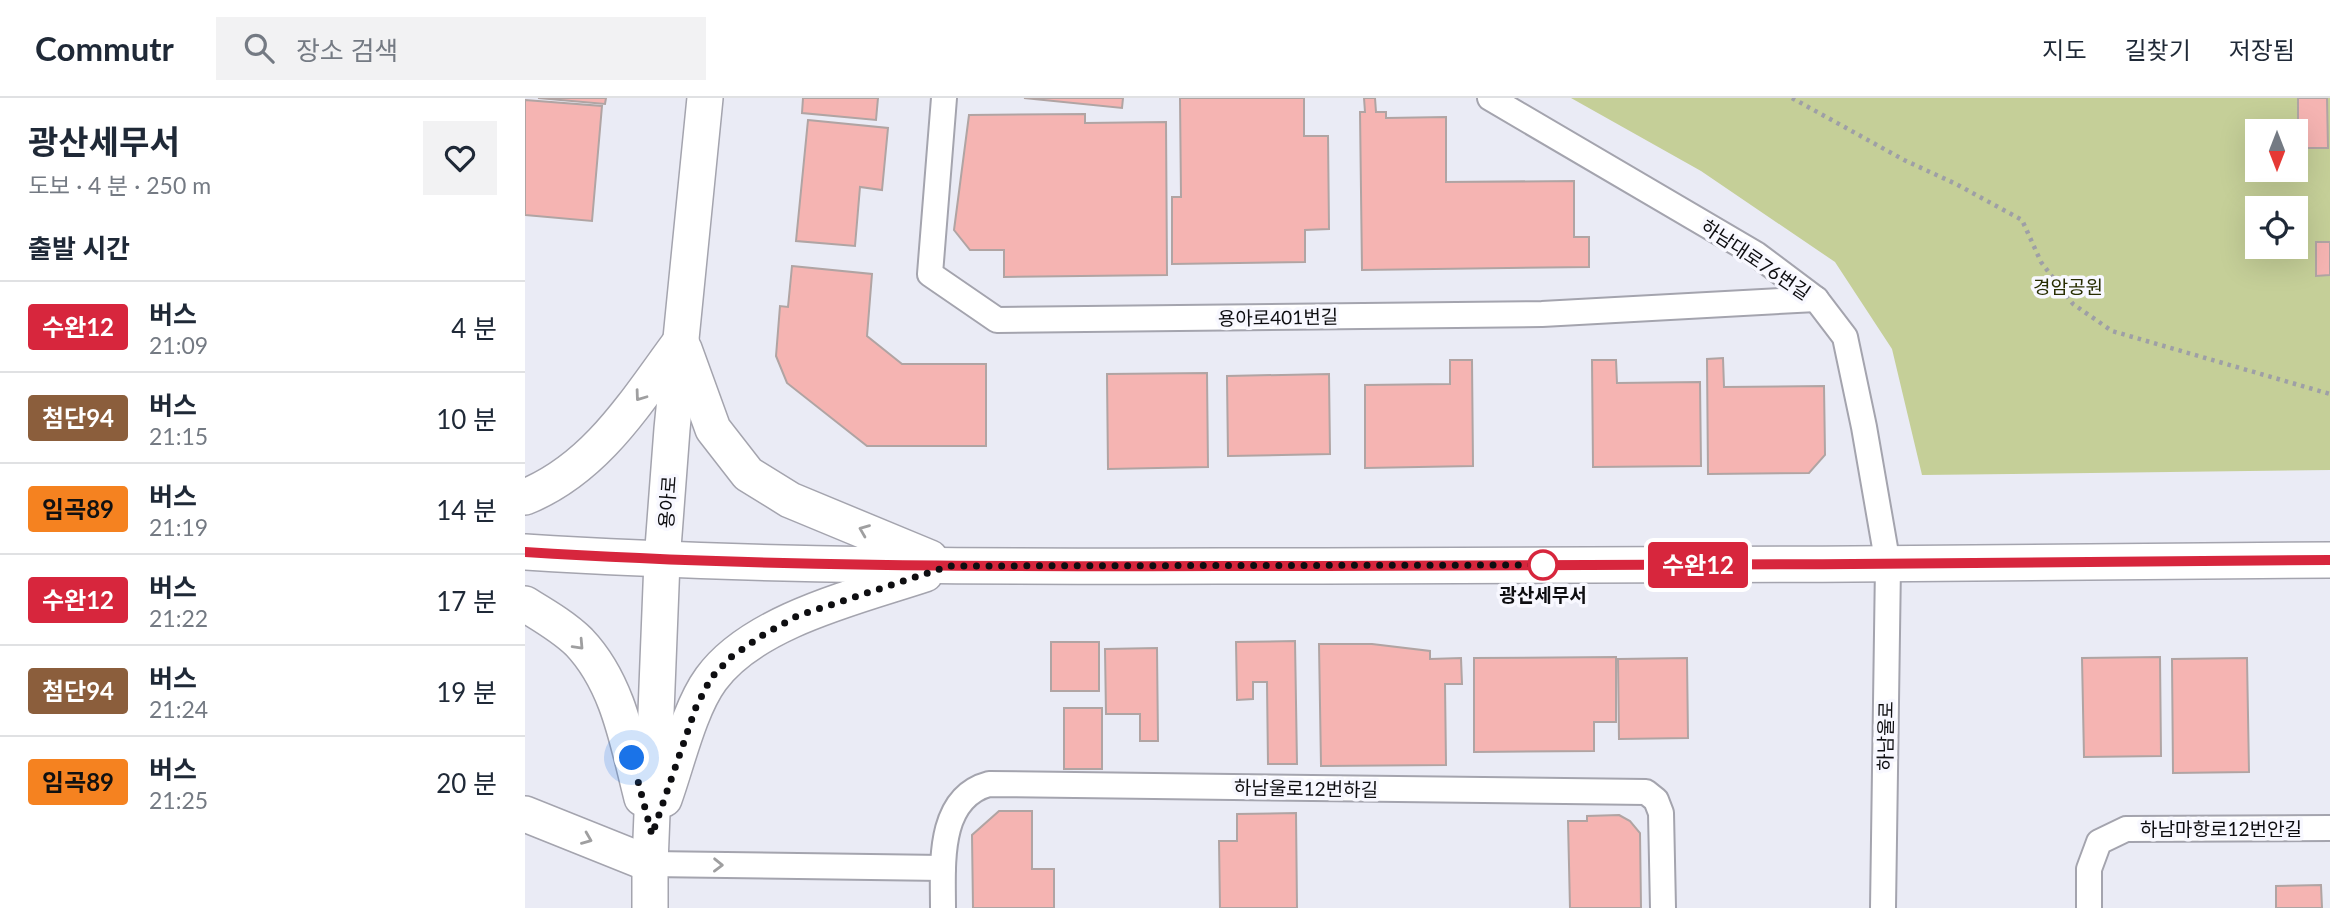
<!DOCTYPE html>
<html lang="ko">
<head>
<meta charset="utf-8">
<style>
	body { margin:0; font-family:Lato,"Noto Sans KR",sans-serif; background:#f2f2f3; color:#1f2937; height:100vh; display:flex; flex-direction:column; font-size:26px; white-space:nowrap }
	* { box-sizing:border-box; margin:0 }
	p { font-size:23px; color:#747a83 }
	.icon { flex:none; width:38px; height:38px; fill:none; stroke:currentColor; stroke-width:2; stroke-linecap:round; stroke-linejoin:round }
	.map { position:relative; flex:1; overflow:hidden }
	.side { display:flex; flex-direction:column; background:#fff; width:525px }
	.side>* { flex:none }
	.badge { padding:0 14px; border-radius:5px; font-size:24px; line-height:46px }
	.needle { width:46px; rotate:180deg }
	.controls { position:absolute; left:1720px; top:21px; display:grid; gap:14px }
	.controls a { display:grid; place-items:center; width:63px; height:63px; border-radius:0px; background:#fff; box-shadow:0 7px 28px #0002; font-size:35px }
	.you { position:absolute; width:35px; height:35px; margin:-18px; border:5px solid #fff; border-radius:50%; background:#1a73e8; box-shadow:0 0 0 10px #1a73e833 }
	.map>.badge { position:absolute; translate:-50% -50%; box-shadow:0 0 0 4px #fff }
	h2 { padding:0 28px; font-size:26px; line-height:63px }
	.round { display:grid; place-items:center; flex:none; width:74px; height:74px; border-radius:0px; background:#f2f2f3 }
	.headline { display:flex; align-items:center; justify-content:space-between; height:119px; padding:0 28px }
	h1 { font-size:33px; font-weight:700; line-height:52px }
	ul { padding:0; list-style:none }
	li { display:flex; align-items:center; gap:21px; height:91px; padding:0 28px; border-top:2px solid #e0e1e3 }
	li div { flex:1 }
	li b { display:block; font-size:26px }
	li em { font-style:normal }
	li .badge { min-width:77px; font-weight:700; text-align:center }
	header { display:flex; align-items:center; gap:42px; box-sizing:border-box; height:98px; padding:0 35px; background:#fff; border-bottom:2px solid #e0e1e3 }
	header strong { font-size:33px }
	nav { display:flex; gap:38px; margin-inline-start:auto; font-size:24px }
	.search { width:490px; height:63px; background:#f2f2f3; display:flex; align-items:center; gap:18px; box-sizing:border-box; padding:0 24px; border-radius:0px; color:#747a83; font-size:26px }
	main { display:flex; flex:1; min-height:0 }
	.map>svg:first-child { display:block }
	.green { fill:#c5cf98; fill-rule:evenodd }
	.building { fill:#f5b4b2; stroke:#b0a4a3; stroke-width:2 }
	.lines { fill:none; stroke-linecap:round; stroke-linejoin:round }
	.street-casing { stroke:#a4a4ae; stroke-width:28 }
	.secondary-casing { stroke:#a4a4ae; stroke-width:38 }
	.path { stroke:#9e9fa6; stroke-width:4.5; stroke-dasharray:3.5 5; stroke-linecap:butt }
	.street { stroke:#fff; stroke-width:24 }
	.secondary { stroke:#fff; stroke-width:35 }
	.oneway { stroke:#9f9fa0 }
	.line-casing { stroke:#fff; stroke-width:16 }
	.line { stroke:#d7263d; stroke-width:10 }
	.walk { stroke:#0e0e11; stroke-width:7; stroke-dasharray:0 12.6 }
	.stop-dot { fill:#fff; stroke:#d7263d; stroke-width:3.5 }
	.labels { text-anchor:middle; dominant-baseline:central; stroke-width:7; stroke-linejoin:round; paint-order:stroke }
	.street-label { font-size:19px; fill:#0e0e11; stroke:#f8f8ff }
	.park-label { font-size:19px; fill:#272d01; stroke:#f8f8ff }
	.stop-label { font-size:19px; font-weight:bold; fill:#0e0e11; stroke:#f8f8ff }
</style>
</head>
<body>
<header>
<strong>Commutr</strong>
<div class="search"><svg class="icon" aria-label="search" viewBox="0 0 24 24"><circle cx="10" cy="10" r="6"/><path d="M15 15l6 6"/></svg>장소 검색</div>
<nav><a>지도</a><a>길찾기</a><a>저장됨</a></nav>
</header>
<main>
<section class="side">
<div class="headline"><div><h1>광산세무서</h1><p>도보 · 4 분 · 250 m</p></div><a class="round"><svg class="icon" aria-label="heart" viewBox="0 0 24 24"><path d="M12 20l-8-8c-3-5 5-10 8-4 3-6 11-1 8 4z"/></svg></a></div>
<h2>출발 시간</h2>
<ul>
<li><span class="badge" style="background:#d7263d;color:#fff">수완12</span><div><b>버스</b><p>21:09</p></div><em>4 분</em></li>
<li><span class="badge" style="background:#8b5e3c;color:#fff">첨단94</span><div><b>버스</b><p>21:15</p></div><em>10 분</em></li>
<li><span class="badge" style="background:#f58220;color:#111">임곡89</span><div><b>버스</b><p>21:19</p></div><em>14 분</em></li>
<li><span class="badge" style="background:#d7263d;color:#fff">수완12</span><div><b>버스</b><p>21:22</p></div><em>17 분</em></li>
<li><span class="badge" style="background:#8b5e3c;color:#fff">첨단94</span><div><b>버스</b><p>21:24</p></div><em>19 분</em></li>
<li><span class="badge" style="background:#f58220;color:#111">임곡89</span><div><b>버스</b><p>21:25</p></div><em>20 분</em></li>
</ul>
</section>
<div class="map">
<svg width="1805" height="810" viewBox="0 0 1805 810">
	<rect width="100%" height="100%" fill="#eaebf5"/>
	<path class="green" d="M1046 0H1805V372L1397 377 1367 251 1310 164 1176 73ZM1732 33H1771V72H1732ZM1732 110H1771V149H1732Z"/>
	<g class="building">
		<path d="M13 0H81L80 6Z"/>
		<path d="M278 0H353L351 22 277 15Z"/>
		<path d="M499 0H598L597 10Z"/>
		<path d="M655 0H779V38H803L804 131 780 132V164L647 166V99H656Z"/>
		<path d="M839 0H850L851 14H861V20L921 19V84L1049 83V139H1064V169L837 172 835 14H840Z"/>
		<path d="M1773 0H1802L1803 50H1773Z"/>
		<path d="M0 2 77 8 67 123 0 117Z"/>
		<path d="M560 16V25L641 24 642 177 479 179V152H445L429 132 444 17Z"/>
		<path d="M283 22 363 30 357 92 335 89 330 148 271 143Z"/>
		<path d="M1791 144H1805V177L1791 178Z"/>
		<path d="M267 168 347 176 342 238 377 266H461V348H342L262 285 251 258 255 208 263 209Z"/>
		<path d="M1198 260 1199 289 1299 288 1300 357 1284 375 1183 376 1182 261Z"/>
		<path d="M925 262H947L948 368 840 370V287L925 286Z"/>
		<path d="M1067 262H1091L1092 285 1175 284 1176 368 1068 369Z"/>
		<path d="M682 275 683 369 583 371 582 276Z"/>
		<path d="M804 276 805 356 703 358 702 278Z"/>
		<path d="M770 543 772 666H743L742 584H728V601L712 602 711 544Z"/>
		<rect x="526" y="544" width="48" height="49"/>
		<path d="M794 546H847L905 553V561L936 560 937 586H920L921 667 796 668Z"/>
		<path d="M632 550 633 643H615V616H581L580 551Z"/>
		<path d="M1091 559V624H1069V653L949 654V560Z"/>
		<path d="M1635 559 1636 658 1559 659 1557 560Z"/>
		<path d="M1162 560 1163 640 1094 641 1093 561Z"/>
		<path d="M1722 560 1724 674 1648 675 1647 561Z"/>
		<rect x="539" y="610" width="38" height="61"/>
		<path d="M474 713H507V771H529V810H448L447 737Z"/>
		<path d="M771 715 772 810H695L694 743H712V716Z"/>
		<path d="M1094 717 1105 723 1115 735 1116 810H1045L1043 723H1062V718Z"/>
		<path d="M1796 787 1797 810H1751V788Z"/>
	</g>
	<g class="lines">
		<g class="street-casing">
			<g id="street">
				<path d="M419 0 405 176 472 222 1017 216 1291 201"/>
				<path d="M965 0 1231 156 1291 201 1320 239 1339 329 1363 467 1358 810"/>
				<path d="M125 766 418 770"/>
				<path d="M418 810C418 767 412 700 464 686L1121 694 1131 702 1136 715 1138 810"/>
				<path d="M1564 810V771L1574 744 1601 731 1805 730"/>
			</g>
		</g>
		<g class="secondary-casing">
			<g id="secondary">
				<path d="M159 251 188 331 223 376 265 402 405 460"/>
				<path d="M0 399C72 370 112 302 156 243"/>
				<path d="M0 454C266 471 532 468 798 468 1134 467 1469 466 1805 462"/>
				<path d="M0 506C18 517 39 529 54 544 94 586 103 646 117 700"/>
				<path d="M139 701C152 665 164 611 186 581 229 522 334 498 400 476"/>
				<path d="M0 716 125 766"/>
				<path d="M125 810V766L137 463 147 331 180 0"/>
			</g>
		</g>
		<path class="path" d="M1267 0 1379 62 1431 86 1497 122 1516 164 1548 206 1587 233 1805 296"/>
		<use href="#street" class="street"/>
		<use href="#secondary" class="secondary"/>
	</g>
	<defs><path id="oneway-chevron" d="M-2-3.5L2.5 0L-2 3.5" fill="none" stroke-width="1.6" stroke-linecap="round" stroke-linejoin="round" transform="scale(1.75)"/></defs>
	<g class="oneway">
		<use href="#oneway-chevron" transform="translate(115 298) rotate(126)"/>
		<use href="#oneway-chevron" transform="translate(339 432) rotate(-158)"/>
		<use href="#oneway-chevron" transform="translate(54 547) rotate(47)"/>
		<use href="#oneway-chevron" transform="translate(62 741) rotate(22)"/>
		<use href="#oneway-chevron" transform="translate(193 767) rotate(1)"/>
	</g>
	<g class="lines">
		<g class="line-casing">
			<path id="line" d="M0 454C266 471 532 468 798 468 1134 467 1469 466 1805 462"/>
		</g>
		<use href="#line" class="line"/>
		<path class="walk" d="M107 660 127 737 171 609 186 580 206 559 238 537 272 518 424 468 1018 467"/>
	</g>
	<circle class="stop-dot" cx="1018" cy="467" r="14"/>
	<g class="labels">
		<g class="street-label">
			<text transform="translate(1231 161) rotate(34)">하남대로76번길</text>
			<text transform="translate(753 219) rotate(-1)">용아로401번길</text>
			<text transform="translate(142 404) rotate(-86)">용아로</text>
			<text transform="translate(1360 638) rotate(-89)">하남울로</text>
			<text transform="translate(781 690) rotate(1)">하남울로12번하길</text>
			<text x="1696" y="730">하남마항로12번안길</text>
		</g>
		<g class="park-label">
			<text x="1543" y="188">경암공원</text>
		</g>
		<g class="stop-label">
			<text x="1018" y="496">광산세무서</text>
		</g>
	</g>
</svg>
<div class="controls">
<a><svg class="needle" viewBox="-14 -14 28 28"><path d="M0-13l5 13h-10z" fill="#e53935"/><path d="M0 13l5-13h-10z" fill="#747a83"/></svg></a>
<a><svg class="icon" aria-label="locate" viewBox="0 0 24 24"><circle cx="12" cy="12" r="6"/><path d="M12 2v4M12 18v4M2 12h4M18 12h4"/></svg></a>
</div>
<div class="you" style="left:107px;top:660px"></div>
<b class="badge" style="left:1173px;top:467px;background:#d7263d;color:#fff">수완12</b>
</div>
</main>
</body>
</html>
